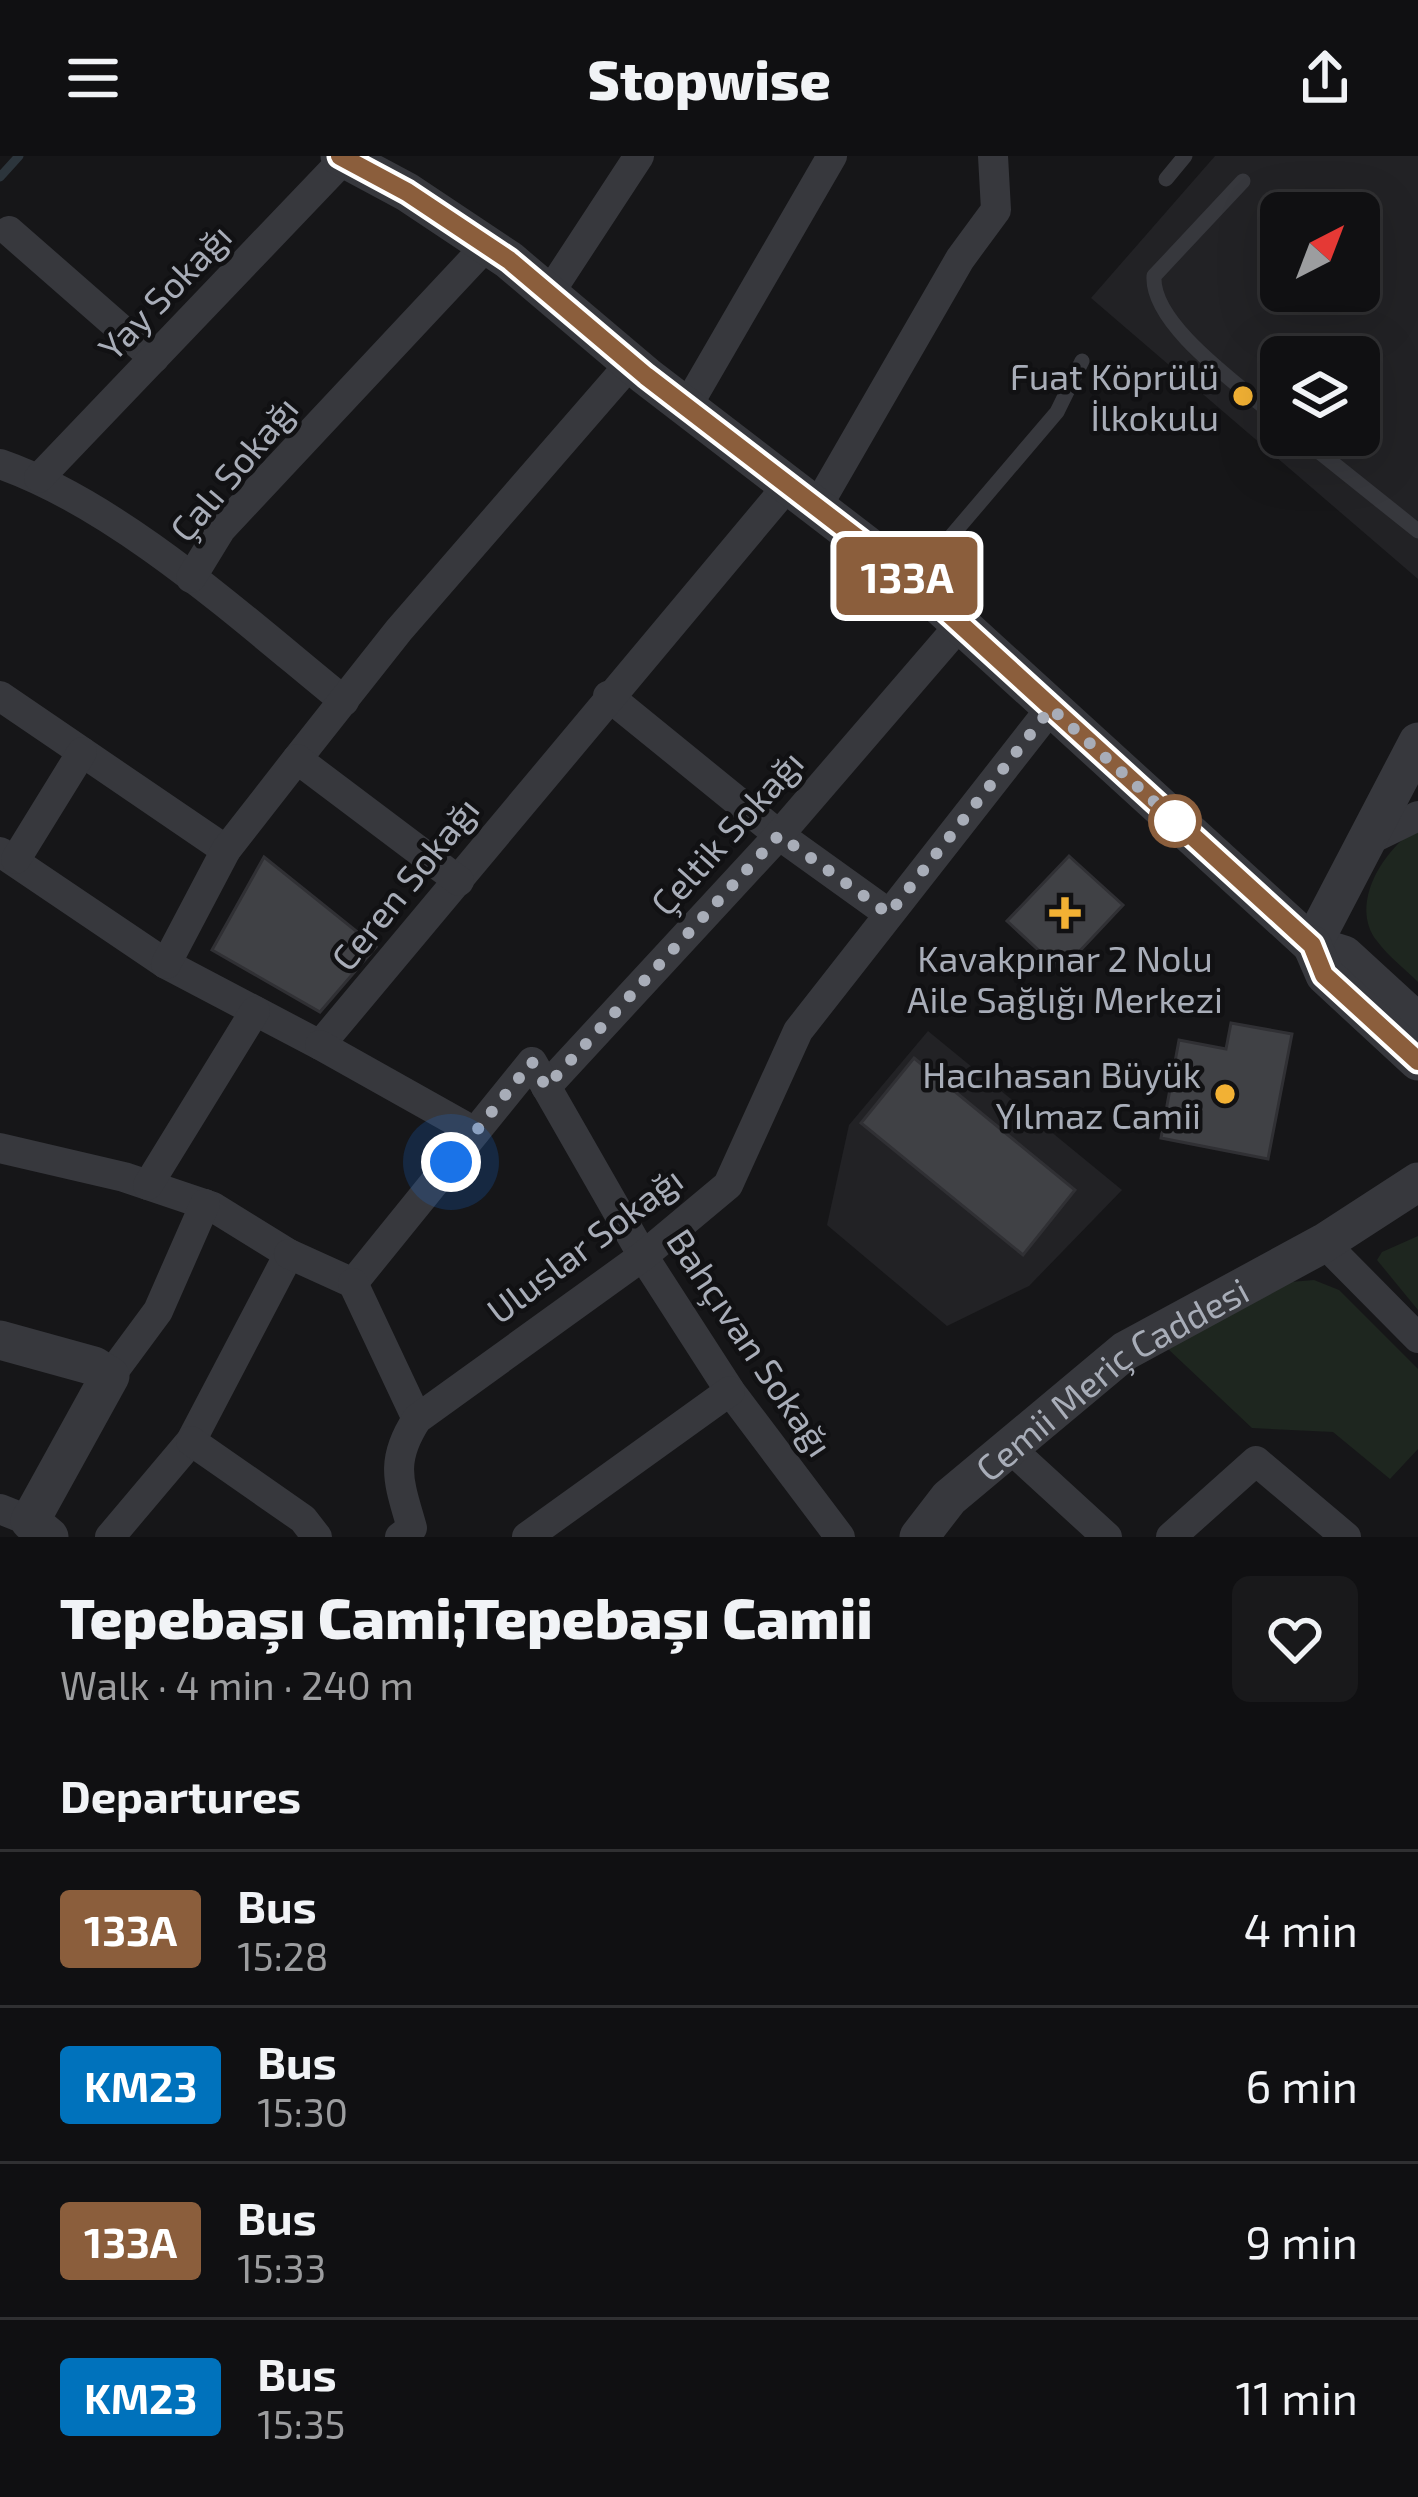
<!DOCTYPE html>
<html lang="en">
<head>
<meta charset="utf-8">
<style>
	body { margin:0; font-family:"Exo 2",sans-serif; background:#19191b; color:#f1f3f6; height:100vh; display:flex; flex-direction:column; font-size:45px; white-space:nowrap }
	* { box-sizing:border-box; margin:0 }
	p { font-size:39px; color:#9c9d9f }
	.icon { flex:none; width:66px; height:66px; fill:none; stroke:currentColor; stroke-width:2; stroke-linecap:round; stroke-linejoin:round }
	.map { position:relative; height:1381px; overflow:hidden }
	.sheet { display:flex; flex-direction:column; background:#101012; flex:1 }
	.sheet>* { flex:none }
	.badge { padding:0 24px; border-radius:9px; font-size:42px; line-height:78px }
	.needle { width:78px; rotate:42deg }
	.controls { position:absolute; left:1260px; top:36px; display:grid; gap:24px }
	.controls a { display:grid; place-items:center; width:120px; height:120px; border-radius:18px; background:#101012; box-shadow:0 12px 48px #0002,0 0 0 3px #303032; font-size:60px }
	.you { position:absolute; width:60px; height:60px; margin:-30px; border:9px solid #fff; border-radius:50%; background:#1a73e8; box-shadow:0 0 0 18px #1a73e833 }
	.map>.badge { position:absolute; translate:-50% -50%; box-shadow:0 0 0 6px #fff }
	h2 { padding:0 60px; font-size:45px; line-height:108px }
	.round { display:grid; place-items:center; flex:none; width:126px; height:126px; border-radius:18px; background:#19191b }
	.headline { display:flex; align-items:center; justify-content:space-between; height:204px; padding:0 60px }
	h1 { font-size:57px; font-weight:800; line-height:90px }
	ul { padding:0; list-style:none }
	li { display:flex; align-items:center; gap:36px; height:156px; padding:0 60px; border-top:3px solid #303032 }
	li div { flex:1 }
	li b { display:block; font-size:45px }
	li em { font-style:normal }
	li .badge { min-width:132px; font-weight:700; text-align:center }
	header { display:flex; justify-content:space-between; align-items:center; height:156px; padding:0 60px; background:#101012; font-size:54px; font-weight:800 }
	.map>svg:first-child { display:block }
	.built { fill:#222225; fill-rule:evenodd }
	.green { fill:#1e261f }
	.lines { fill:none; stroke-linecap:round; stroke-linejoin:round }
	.stream { stroke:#2c353c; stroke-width:9 }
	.building { fill:#404145; stroke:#303034; stroke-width:3 }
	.service { stroke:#37383d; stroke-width:15 }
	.minor { stroke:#37383d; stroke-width:30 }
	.tertiary { stroke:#37383d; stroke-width:39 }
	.line-casing { stroke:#fff; stroke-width:27 }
	.line { stroke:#8b5e3c; stroke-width:18 }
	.walk { stroke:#a8adb8; stroke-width:12; stroke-dasharray:0 21.6 }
	.poi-dot { fill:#f2b134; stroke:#111113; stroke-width:4.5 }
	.stop-dot { fill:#fff; stroke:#8b5e3c; stroke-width:6 }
	.labels { text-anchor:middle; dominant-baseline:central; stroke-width:9; stroke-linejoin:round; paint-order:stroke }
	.street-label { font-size:36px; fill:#a8adb8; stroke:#111113 }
	.poi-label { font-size:36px; fill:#a8adb8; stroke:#111113; text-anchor:end }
</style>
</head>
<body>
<header><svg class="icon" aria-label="menu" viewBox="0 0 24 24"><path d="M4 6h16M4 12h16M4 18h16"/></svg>Stopwise<svg class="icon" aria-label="share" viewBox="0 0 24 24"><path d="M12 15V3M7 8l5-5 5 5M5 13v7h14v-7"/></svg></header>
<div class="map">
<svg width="1418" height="1381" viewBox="0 0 1418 1381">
	<rect width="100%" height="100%" fill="#161618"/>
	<g class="built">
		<path d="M1215 0H1418V423L1091 142ZM1281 57H1359V135H1281ZM1281 201H1359V279H1281Z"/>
		<path d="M928 875 1122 1034 1029 1130 947 1170 827 1069 849 969Z"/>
	</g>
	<g class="green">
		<path d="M1418 672V826C1405 813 1388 800 1377 785 1348 747 1385 692 1418 672Z"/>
		<path d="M1418 1080V1154L1377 1104 1382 1096Z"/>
		<path d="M1314 1124 1339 1134 1418 1213V1293L1390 1323 1333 1276 1252 1272 1168 1193 1290 1126Z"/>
	</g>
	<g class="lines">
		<path class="stream" d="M0 21 19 0"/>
	</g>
	<g class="building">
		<path d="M1069 700 1123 749 1061 815 1007 765Z"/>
		<path d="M264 701 376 791 320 856 212 794Z"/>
		<path d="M1231 867 1292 878 1268 1003 1161 982 1179 884 1226 893Z"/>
		<path d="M914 902 1075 1034 1023 1099 861 967Z"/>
	</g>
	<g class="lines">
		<g class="service">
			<path d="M1166 23 1185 0"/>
			<path d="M1243 25 1154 120C1151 170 1244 232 1281 265"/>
			<path d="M1298 279 1418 375"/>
			<path d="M913 425 1057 256 1082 205"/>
		</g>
		<g class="minor">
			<path d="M9 75 154 202"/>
			<path d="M550 136 639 0"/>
			<path d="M686 252 832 0"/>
			<path d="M0 308C120 350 244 464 344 545"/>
			<path d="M39 322 345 2"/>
			<path d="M818 349 960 103 996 54 993 0"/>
			<path d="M191 422 221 373 487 89"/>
			<path d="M0 540 226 694"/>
			<path d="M608 540 779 679 889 758"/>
			<path d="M297 603 399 474 630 208"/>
			<path d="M1367 685 1418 660"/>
			<path d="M0 696 166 808 320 889 790 327"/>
			<path d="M16 703 82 596"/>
			<path d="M166 808 226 694 297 603 459 725"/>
			<path d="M320 889 475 976"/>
			<path d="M546 931 779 679 959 470"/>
			<path d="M0 992 124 1021 213 1051 289 1098 191 1285 110 1381"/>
			<path d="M148 1029 255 855"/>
			<path d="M1324 1087 1418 1182"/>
			<path d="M289 1098 353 1127 532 906 643 1100 730 1235 840 1381"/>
			<path d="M353 1127 417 1263"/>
			<path d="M110 1220 158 1155 205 1048"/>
			<path d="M191 1285 303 1363 317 1381"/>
			<path d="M1012 1294 1107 1381"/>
			<path d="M0 1353 30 1365"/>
			<path d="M400 1381 412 1372C399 1326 389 1306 417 1263L643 1100 728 1029 798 875 1051 552"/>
			<path d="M527 1381 730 1235"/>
			<path d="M1171 1381 1256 1305 1346 1381"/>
		</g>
		<g class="tertiary">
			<path d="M340 0 407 36 509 104 646 220 913 425 1312 789 1344 799 1418 867"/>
			<path d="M1312 789 1418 586"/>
			<path d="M1312 789 1325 819 1418 905"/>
			<path d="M0 1184 94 1210 110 1220 30 1365 49 1381"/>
			<path id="s1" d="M919 1381 949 1342 1125 1195 1324 1087 1418 1026"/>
		</g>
	</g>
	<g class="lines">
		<g class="line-casing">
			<path id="line" d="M340 0 407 36 509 104 646 220 913 425 1312 789 1324 819 1418 905"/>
		</g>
		<use href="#line" class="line"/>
		<path class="walk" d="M451 1006 532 906 546 931 779 679 889 758 1051 552 1181 670 1175 665"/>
	</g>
	<g class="poi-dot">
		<circle cx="1243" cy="240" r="12"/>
		<path d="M1059 739h12v12h12v12h-12v12h-12v-12h-12v-12h12z"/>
		<circle cx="1225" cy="938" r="12"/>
	</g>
	<circle class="stop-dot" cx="1175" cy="665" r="24"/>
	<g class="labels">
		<g class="street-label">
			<text transform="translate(164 135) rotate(-46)">Yay Sokağı</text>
			<text transform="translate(233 312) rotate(-50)">Çalı Sokağı</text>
			<text transform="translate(726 676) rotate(-48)">Çeltik Sokağı</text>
			<text transform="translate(404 727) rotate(-51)">Ceren Sokağı</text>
			<text transform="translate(584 1088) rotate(-37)">Uluslar Sokağı</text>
			<text transform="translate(751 1186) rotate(56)">Bahçıvan Sokağı</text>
			<text stroke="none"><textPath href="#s1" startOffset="252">Cemii Meriç Caddesi</textPath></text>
		</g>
		<g class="poi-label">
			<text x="1219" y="219">Fuat Köprülü<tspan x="1219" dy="41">İlkokulu</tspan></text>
			<text x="1065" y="801" text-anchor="middle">Kavakpınar 2 Nolu<tspan x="1065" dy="41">Aile Sağlığı Merkezi</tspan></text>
			<text x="1201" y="917">Hacıhasan Büyük<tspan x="1201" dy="41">Yılmaz Camii</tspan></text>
		</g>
	</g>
</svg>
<div class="controls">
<a><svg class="needle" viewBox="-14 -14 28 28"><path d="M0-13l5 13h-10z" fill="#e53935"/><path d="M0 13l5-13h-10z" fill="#9c9d9f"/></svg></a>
<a><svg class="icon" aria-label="layers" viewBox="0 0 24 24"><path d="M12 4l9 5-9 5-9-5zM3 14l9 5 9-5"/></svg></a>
</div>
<div class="you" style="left:451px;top:1006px"></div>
<b class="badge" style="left:907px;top:420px;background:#8b5e3c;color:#fff">133A</b>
</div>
<section class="sheet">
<div class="headline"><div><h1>Tepebaşı Cami;Tepebaşı Camii</h1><p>Walk · 4 min · 240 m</p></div><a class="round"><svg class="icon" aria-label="heart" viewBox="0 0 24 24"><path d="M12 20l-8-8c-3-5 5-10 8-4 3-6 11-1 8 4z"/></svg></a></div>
<h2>Departures</h2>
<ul>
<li><span class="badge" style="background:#8b5e3c;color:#fff">133A</span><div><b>Bus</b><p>15:28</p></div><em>4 min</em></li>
<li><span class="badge" style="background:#0072bc;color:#fff">KM23</span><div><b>Bus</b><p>15:30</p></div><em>6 min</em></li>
<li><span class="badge" style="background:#8b5e3c;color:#fff">133A</span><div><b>Bus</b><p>15:33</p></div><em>9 min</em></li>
<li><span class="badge" style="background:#0072bc;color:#fff">KM23</span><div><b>Bus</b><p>15:35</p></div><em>11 min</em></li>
</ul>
</section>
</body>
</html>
